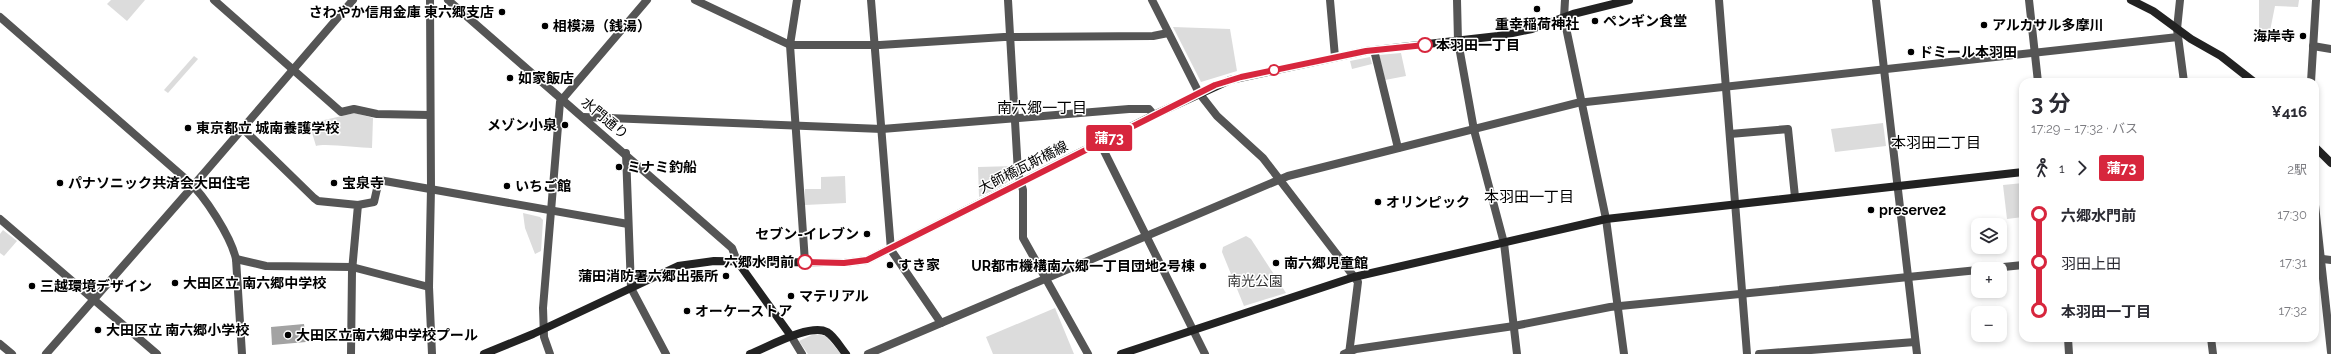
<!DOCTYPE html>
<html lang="ja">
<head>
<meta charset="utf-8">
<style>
	body { margin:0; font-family:Raleway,"Noto Sans JP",sans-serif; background:#f7f7f7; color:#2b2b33; height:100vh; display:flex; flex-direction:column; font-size:15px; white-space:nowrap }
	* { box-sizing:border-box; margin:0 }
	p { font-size:13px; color:#7c7c81 }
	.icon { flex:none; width:22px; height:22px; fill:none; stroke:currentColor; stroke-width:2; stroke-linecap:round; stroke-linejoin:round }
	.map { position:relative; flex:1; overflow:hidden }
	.side { position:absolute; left:2019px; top:78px; width:300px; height:264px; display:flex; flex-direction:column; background:#fff; border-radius:12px; box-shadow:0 2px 6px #0003 }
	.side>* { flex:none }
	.badge { padding:0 8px; border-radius:3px; font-size:14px; line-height:26px }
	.fabs { position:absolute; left:1971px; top:218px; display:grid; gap:8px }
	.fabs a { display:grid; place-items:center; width:36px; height:36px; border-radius:8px; background:#fff; box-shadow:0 2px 6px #0003; font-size:20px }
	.map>.badge { position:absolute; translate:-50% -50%; box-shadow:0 0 0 2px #fff }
	.legs { display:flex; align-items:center; gap:6px; height:44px; padding:0 12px; font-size:13px }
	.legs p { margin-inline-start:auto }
	.overview { display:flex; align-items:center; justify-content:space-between; height:68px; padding:0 12px }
	h1 { font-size:22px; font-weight:700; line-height:30px }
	ul { padding:0 12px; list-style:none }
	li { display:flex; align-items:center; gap:14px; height:48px; font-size:15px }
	li i { display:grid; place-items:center; width:6px; height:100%; margin:0 5px; background:currentColor }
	li i::after { content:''; width:10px; height:10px; margin:-5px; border:3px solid; border-radius:50%; background:#fff }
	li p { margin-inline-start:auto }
	li:first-child i { background:linear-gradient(#0000 50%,currentColor 0) }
	li:last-child i { background:linear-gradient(currentColor 50%,#0000 0) }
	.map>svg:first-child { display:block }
	.green { fill:#dcdcdc }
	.water { fill:#a3a3a3 }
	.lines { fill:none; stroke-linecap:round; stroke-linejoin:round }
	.street { stroke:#555; stroke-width:8 }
	.secondary { stroke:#222; stroke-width:8 }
	.line-1-casing { stroke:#fff; stroke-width:9 }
	.line-1 { stroke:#d7263d; stroke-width:6 }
	.poi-dot { fill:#000; stroke:#fff; stroke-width:1.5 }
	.stop-1-dot { fill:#fff; stroke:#d7263d; stroke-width:2 }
	.labels { text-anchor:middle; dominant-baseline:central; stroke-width:3; stroke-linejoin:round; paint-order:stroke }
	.poi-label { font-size:14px; font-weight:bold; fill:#000; stroke:#fff; text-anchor:start }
	.stop-label { font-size:14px; font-weight:bold; fill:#000; stroke:#fff; text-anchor:start }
	.street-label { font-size:14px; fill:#000; stroke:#fff }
	.park-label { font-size:14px; fill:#333; stroke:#fff }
	.neighbourhood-label { font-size:15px; fill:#000; stroke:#fff }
</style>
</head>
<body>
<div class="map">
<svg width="2331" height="354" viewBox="0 0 2331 354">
	<rect width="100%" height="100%" fill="#fff"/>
	<g class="green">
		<path d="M111 0H145L127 21 107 4Z"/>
		<path d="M2259 0H2299L2298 7 2275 6 2268 41H2259Z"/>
		<path d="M1173 27 1230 29 1237 71 1201 82Z"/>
		<path d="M1401 53 1406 76 1385 80 1379 55Z"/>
		<path d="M194 56 198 59 168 93 164 90Z"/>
		<path d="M1370 57 1372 64 1352 69 1350 61Z"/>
		<path d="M355 113 373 118 372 148C359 148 325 143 316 146L310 126 311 123Z"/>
		<path d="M1883 123 1886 146 1835 152 1831 129Z"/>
		<path d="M1015 166C1016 184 993 190 979 197L978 167Z"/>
		<path d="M845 176 846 203 805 205V189H821V177Z"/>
		<path d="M2023 183V217L2007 219 2003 185Z"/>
		<path d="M523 213 540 217 543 220 541 251 535 254 525 228Z"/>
		<path d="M3 230 17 241 4 256 0 253V234Z"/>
		<path d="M1246 236 1251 239 1286 293 1244 306 1222 252 1223 247Z"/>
		<path d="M1055 308 1074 354H993L986 337Z"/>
		<path d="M814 334 826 336 841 354H808L799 341Z"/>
	</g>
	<path class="water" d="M304 324 306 342 272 345 271 327Z"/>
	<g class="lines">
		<g class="street">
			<path d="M214 0 341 112 354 109 377 114 430 115"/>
			<path d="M430 0 431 188 429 287 432 354"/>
			<path d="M448 0 732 248 737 261"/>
			<path d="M695 0 790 45H880L1004 37 1153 36 1168 33"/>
			<path d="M797 0 790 45 805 262"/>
			<path d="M1008 0 1018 173 1023 190V238L1088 354"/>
			<path d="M1152 0 1199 93 1217 116 1263 158 1358 282 1349 354"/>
			<path d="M1330 0 1335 57"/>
			<path d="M1457 0 1458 41 1474 130 1504 243 1517 354"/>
			<path d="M1565 0 1564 18 1606 219 1624 354"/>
			<path d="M1719 0 1747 354"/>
			<path d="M1876 0 1917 354"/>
			<path d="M2029 0 2038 82"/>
			<path d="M2180 0 2177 29 2184 82"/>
			<path d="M0 17 188 181C205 196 231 237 236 259L242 354"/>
			<path d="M2313 46 2331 49"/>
			<path d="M1374 50 1398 148"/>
			<path d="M2311 82 2316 0"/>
			<path d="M584 117 882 129 1129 109H1149L1154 115"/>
			<path d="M242 128 314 198 318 201 358 205 352 271 351 354"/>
			<path d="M1730 134 1788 129 1795 197"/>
			<path d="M1100 143 1205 354"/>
			<path d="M626 153 631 288 666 354"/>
			<path d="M358 205 374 202 379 180 628 224"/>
			<path d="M2315 205 2331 352"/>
			<path d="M0 219 157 354"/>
			<path d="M2315 258 2331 260"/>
			<path d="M236 259 266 266 352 267 429 287"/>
			<path d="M1984 269 2023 265"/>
			<path d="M941 323 1288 176 1577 103 2178 37"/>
			<path d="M791 336 802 354"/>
			<path d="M2068 338 2069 354"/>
			<path d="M2211 338 2213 354"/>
			<path d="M0 344 12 354"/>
			<path d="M46 354 187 193 353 0"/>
			<path d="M550 354 544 337 543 308 560 102 647 0"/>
			<path d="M868 354 941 323 891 250 871 0"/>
			<path d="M1344 354 1356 349 1514 326 1610 307 1978 270"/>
			<path d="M1759 354 1915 342"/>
		</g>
		<g class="secondary">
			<path d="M2131 0 2153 11 2191 39 2221 56 2254 82"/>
			<path d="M2315 147 2331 163"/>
			<path d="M737 261 791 336"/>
			<path d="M484 354 533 334 678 266 714 261 844 263 867 260 1154 115 1230 80 1366 51 1498 36 1532 29 1573 14 1629 0"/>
			<path d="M750 354C768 347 810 323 827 332 835 337 840 347 846 354"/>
			<path d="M1121 354 1354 277 1606 219 2023 172"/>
		</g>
	</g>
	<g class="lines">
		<g class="line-1-casing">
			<path id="line-1" d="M805 262 844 263 867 260 1215 85 1241 77 1366 51 1425 45"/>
		</g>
		<use href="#line-1" class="line-1"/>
	</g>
	<g class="poi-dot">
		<circle cx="1537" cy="9" r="4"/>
		<circle cx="502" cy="12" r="4"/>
		<circle cx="1595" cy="21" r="4"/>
		<circle cx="1984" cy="25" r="4"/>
		<circle cx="545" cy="26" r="4"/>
		<circle cx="2303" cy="36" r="4"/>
		<circle cx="1911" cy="52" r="4"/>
		<circle cx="510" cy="78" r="4"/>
		<circle cx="565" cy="125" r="4"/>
		<circle cx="188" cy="128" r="4"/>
		<circle cx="619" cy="167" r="4"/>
		<circle cx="60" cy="183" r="4"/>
		<circle cx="334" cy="183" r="4"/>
		<circle cx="507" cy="186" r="4"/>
		<circle cx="1378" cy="202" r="4"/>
		<circle cx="1871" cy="210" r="4"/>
		<circle cx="867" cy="234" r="4"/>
		<circle cx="1276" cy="263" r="4"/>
		<circle cx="890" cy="265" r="4"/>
		<circle cx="1203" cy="266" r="4"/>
		<circle cx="726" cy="276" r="4"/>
		<circle cx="175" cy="283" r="4"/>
		<circle cx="32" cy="286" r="4"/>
		<circle cx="791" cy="296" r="4"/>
		<circle cx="687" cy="311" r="4"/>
		<circle cx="98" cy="330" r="4"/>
		<circle cx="288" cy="335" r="4"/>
	</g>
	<g class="stop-1-dot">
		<circle cx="1425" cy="45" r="7"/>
		<circle cx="1274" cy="70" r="5"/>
		<circle cx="805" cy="262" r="7"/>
	</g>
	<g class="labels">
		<g class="poi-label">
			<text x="494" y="12" text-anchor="end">さわやか信用金庫 東六郷支店</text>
			<text x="1603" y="21">ペンギン食堂</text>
			<text x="1537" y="24" text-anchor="middle">重幸稲荷神社</text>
			<text x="1992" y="25">アルカサル多摩川</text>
			<text x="553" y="26">相模湯（銭湯）</text>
			<text x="2295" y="36" text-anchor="end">海岸寺</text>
			<text x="1919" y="52">ドミール本羽田</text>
			<text x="518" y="78">如家飯店</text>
			<text x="557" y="125" text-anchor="end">メゾン小泉</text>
			<text x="196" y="128">東京都立 城南養護学校</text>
			<text x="627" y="167">ミナミ釣船</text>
			<text x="68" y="183">パナソニック共済会大田住宅</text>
			<text x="342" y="183">宝泉寺</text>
			<text x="515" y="186">いちご館</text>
			<text x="1386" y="202">オリンピック</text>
			<text x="1879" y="210">preserve2</text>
			<text x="859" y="234" text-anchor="end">セブン-イレブン</text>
			<text x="1284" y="263">南六郷児童館</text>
			<text x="898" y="265">すき家</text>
			<text x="1195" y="266" text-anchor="end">UR都市機構南六郷一丁目団地2号棟</text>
			<text x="718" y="276" text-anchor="end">蒲田消防署六郷出張所</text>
			<text x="183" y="283">大田区立 南六郷中学校</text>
			<text x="40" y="286">三越環境デザイン</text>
			<text x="799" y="296">マテリアル</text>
			<text x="695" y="311">オーケーストア</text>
			<text x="106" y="330">大田区立 南六郷小学校</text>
			<text x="296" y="335">大田区立南六郷中学校プール</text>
		</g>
		<g class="stop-label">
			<text x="1436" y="45">本羽田一丁目</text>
			<text x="794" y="262" text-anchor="end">六郷水門前</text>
		</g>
		<g class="street-label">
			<text transform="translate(605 118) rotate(40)">水門通り</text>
			<text transform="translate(1023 167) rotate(-27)">大師橋瓦斯橋線</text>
		</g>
		<g class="park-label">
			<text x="1255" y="281">南光公園</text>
		</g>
		<g class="neighbourhood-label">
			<text x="1042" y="108">南六郷一丁目</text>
			<text x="1936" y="143">本羽田二丁目</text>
			<text x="1529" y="197">本羽田一丁目</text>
		</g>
	</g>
</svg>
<div class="fabs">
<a><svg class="icon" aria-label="layers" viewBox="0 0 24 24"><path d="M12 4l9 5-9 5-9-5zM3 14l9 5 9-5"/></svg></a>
<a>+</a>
<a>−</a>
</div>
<b class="badge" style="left:1109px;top:138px;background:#d7263d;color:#fff">蒲73</b>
<section class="side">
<div class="overview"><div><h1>3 分</h1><p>17:29 – 17:32 · バス</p></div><b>¥416</b></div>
<div class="legs"><svg class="icon" aria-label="walk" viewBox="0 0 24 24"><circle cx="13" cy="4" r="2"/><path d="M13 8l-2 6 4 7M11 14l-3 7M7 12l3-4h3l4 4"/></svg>1<svg class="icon" aria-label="forward" viewBox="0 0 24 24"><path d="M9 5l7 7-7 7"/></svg><b class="badge" style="background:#d7263d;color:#fff">蒲73</b><p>2駅</p></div>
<ul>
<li><i style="color:#d7263d"></i><b>六郷水門前</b><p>17:30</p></li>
<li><i style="color:#d7263d"></i><span>羽田上田</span><p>17:31</p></li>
<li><i style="color:#d7263d"></i><b>本羽田一丁目</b><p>17:32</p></li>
</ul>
</section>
</div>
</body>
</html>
